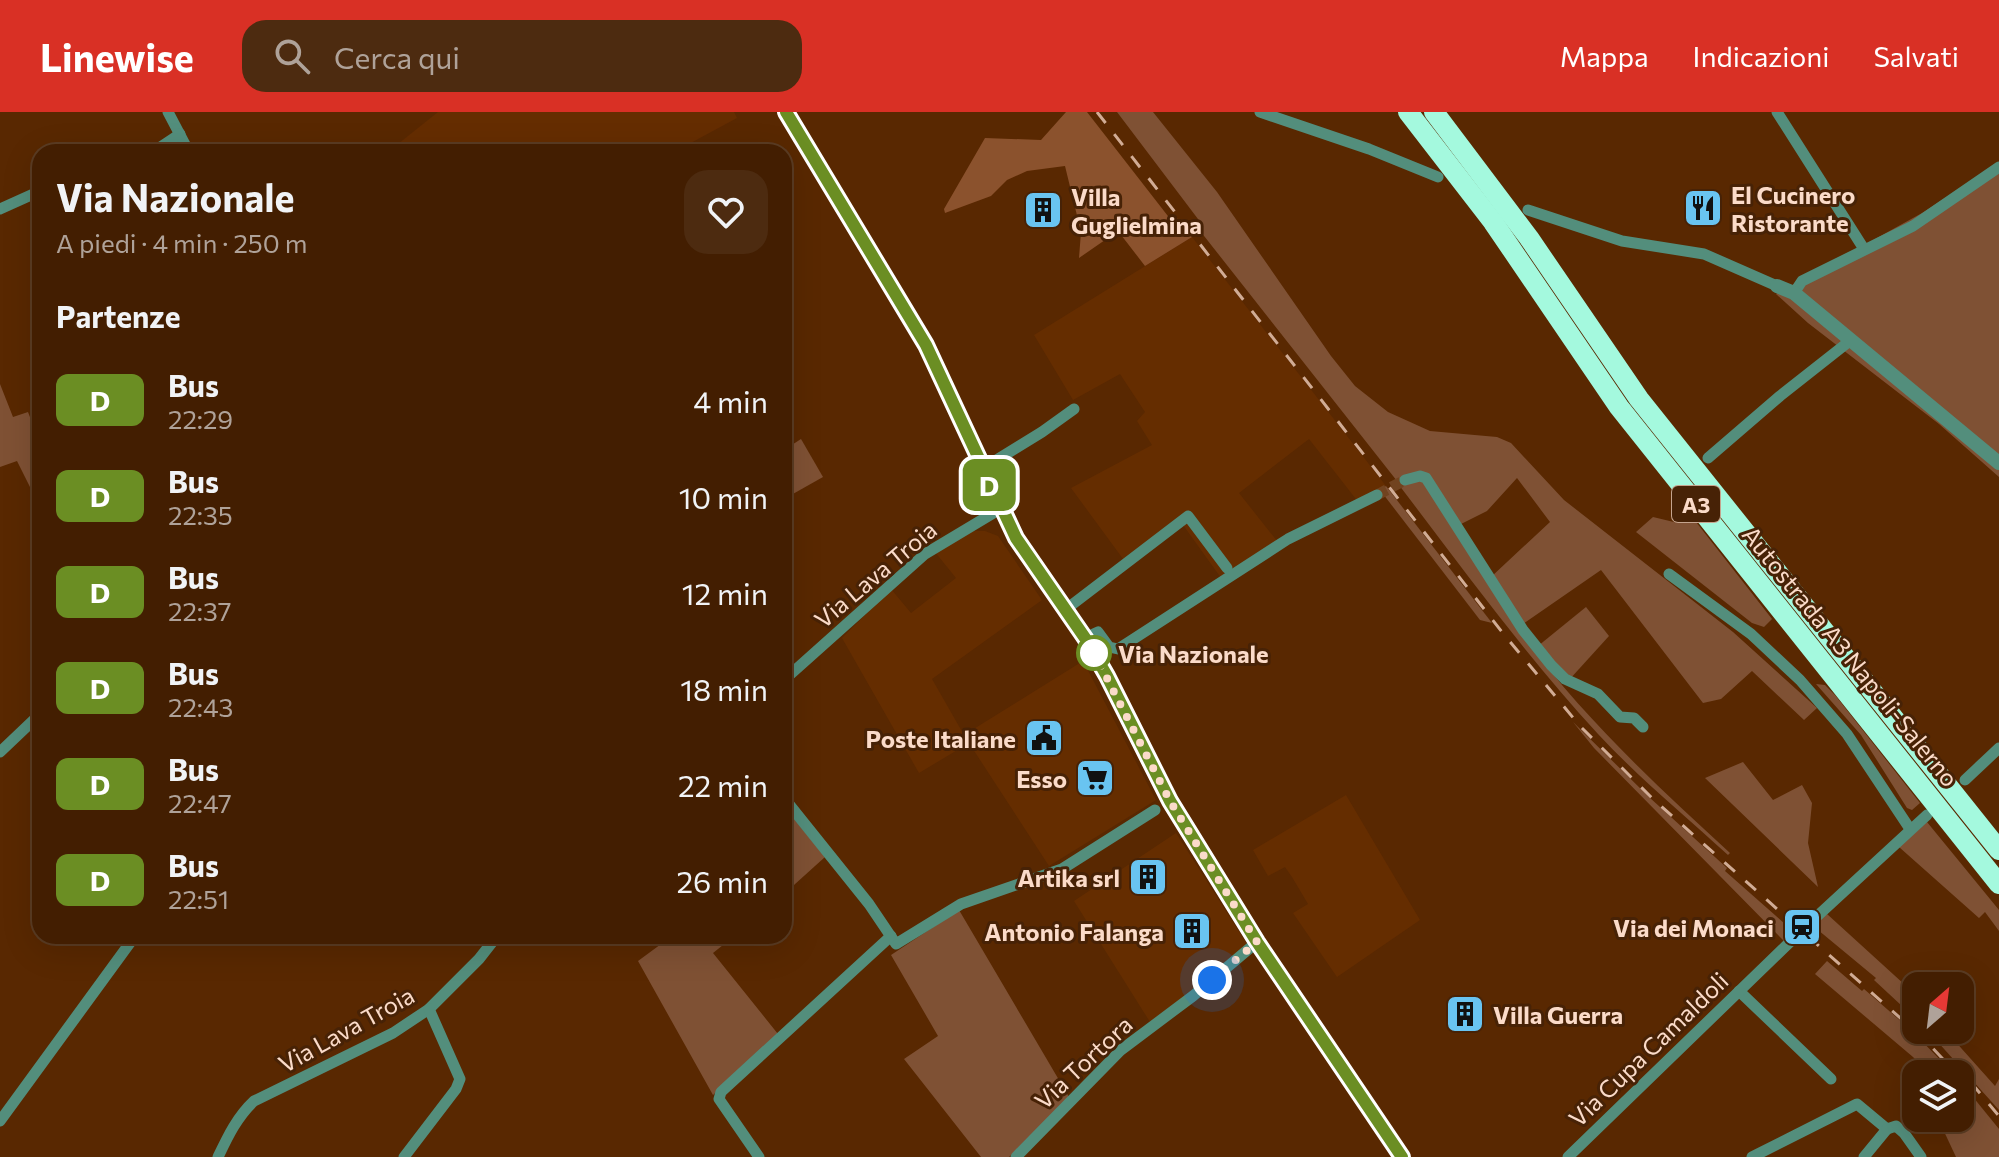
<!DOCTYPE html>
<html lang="it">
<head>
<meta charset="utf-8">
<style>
	body { margin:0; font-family:Commissioner,sans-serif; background:#4d2b10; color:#f1f3f6; height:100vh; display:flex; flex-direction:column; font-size:30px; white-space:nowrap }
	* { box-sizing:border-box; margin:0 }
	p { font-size:26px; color:#afa299 }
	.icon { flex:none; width:44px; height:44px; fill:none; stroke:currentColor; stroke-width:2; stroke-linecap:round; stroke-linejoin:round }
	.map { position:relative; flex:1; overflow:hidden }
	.drawer { position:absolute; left:32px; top:32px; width:760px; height:800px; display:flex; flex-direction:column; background:#431e01; border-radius:24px; box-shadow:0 8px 32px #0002,0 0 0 2px #5b3c23 }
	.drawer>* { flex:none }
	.badge { padding:0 16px; border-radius:12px; font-size:28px; line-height:52px }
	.needle { width:52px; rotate:28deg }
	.buttons { position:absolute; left:1902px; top:860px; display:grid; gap:16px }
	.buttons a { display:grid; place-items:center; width:72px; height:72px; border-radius:16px; background:#431e01; box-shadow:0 8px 32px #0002,0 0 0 2px #5b3c23; font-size:40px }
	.you { position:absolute; width:40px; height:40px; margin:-20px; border:6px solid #fff; border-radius:50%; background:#1a73e8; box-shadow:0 0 0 12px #1a73e833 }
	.map>.badge { position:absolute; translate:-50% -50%; box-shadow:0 0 0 4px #fff }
	h2 { padding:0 24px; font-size:30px; line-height:72px }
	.round { display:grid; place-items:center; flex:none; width:84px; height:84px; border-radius:24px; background:#4d2b10 }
	.head { display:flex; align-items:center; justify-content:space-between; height:136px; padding:0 24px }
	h1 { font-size:38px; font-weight:700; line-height:60px }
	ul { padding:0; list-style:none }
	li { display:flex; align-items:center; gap:24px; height:96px; padding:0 24px }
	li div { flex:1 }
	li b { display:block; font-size:30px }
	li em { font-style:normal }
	li .badge { min-width:88px; font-weight:700; text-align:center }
	header { display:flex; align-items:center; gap:48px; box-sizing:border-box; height:112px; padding:0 40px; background:#d93025; color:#fff }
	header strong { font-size:38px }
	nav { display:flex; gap:44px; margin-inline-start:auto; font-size:28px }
	.search { width:560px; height:72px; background:#4d2b10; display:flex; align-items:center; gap:20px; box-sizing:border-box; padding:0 28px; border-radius:24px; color:#afa299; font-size:30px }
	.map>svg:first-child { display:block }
	.built { fill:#652d00 }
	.green { fill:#7f5134 }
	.forest { fill:#8b522d }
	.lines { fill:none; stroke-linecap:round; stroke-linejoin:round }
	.minor-tunnel { stroke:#71431f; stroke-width:11; stroke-dasharray:11 5.5; stroke-linecap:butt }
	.minor { stroke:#538e7c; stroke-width:11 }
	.tertiary { stroke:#538e7c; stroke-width:14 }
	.primary { stroke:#5de4bf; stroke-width:16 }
	.motorway { stroke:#a4f9de; stroke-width:20 }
	.rail { stroke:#d1ac95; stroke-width:3; stroke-dasharray:14 14; stroke-linecap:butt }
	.line-casing { stroke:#fff; stroke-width:18 }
	.line { stroke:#6b8e23; stroke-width:12 }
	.walk { stroke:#fbdbc9; stroke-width:8; stroke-dasharray:0 14.4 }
	.stop-dot { fill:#fff; stroke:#6b8e23; stroke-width:4 }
	.labels { text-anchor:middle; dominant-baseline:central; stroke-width:6; stroke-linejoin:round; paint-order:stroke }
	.shield { fill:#472206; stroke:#c5a48e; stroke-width:2 }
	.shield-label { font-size:22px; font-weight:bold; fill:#fbdbc9 }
	.poi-label { font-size:24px; font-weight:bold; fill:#fbdbc9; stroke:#472206; text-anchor:end }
	.street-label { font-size:24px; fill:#fbdbc9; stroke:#472206 }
	.stop-label { font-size:24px; font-weight:bold; fill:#fbdbc9; stroke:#472206; text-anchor:start }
</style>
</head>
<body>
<header>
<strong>Linewise</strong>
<div class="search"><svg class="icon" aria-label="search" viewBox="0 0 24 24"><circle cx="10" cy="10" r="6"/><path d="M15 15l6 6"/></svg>Cerca qui</div>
<nav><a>Mappa</a><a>Indicazioni</a><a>Salvati</a></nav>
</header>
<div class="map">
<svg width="1999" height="1045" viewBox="0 0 1999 1045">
	<rect width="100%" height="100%" fill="#592801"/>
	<g class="built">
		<path d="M438 0H734L737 6 674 40H388Z"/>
		<path d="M1192 125 1386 374 1359 391 1309 327 1239 381 1281 434 1224 470 1183 413 1126 451 1071 376 1152 333 1137 309 1145 300 1120 262 1073 288 1034 223Z"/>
		<path d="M970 419H985L998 424 1042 488 932 567 964 623 1083 549 1156 688 1049 754 969 631 919 661 842 526 891 477 911 501 956 466 935 440Z"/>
		<path d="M1346 683 1420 808 1337 865 1293 801 1308 792 1292 765 1285 755 1268 764 1253 738Z"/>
		<path d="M1176 721 1247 832 1198 875 1150 910 1074 789Z"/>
	</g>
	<g class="green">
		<path d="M1117 0H1153L1217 80 1331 244 1355 274 1388 300 1430 319 1497 325 1511 331 1564 388 1733 520 1817 596 1804 608 1752 559 1721 587 1703 591 1601 458 1523 512 1491 465 1550 410 1517 366 1487 399 1461 412 1416 362 1397 369 1197 115 1201 111Z"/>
		<path d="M1999 51V365L1939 312 1808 211 1776 182 1922 101Z"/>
		<path d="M0 272 13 305 28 300 40 331V395L17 349 0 355Z"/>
		<path d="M801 327 823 365 784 387V338Z"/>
		<path d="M1417 365 1425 369C1457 419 1487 470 1520 519 1579 602 1655 672 1730 741L1728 743C1684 703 1638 665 1598 622 1526 544 1463 457 1399 373Z"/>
		<path d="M1386 374 1492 511 1480 508 1380 378Z"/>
		<path d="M1689 401 1772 507 1764 515 1752 511 1636 420 1653 405 1678 411Z"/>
		<path d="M1586 495 1609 524 1569 568 1538 534Z"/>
		<path d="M1816 572 1825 573 1835 583 1920 691 1912 698 1907 696 1861 623Z"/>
		<path d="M1573 610 1649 685 1727 756 1725 759 1794 820 1784 829 1594 636Z"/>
		<path d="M1743 650 1773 688 1802 673 1812 691 1808 731 1818 775 1705 666Z"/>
		<path d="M784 694 825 745 784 782Z"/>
		<path d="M1927 710 1999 798V819L1985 800 1979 806 1899 735Z"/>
		<path d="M959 798 1069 985 1009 1045H981L904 947 938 924 891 843Z"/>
		<path d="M1827 802 1916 883V907L1874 868 1876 866 1812 813Z"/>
		<path d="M672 824H724L728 829 713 841 778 922 713 983 638 849Z"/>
		<path d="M1827 849 1862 879 1864 877 1911 918 1954 962H1930L1913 945 1815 862Z"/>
		<path d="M1927 918H1945L1995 974 1999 967V998Z"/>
		<path d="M1960 969 1999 1017V1045H1956L1941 1013 1970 1005 1960 994Z"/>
	</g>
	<path class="forest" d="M1066 0H1087L1171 108 1176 105 1192 125 1145 154 1118 119 1079 146 1081 120 1065 54 1027 59 1007 68 991 84 945 101 944 97 985 26 1041 28Z"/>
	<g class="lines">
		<g class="minor-tunnel">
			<path d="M1377 383 1405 368"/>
			<path d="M1792 828 1813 808"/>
		</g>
		<g class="minor">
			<path d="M168 0 189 40"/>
			<path d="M1260 0 1369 37 1438 65"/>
			<path d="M1777 0 1864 137"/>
			<path d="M153 40 180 22"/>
			<path d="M0 97 40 79"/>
			<path d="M1528 98 1622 129 1704 142 1777 174"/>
			<path d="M1794 181 1802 169 1913 114 1999 55"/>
			<path d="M1708 346 1780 284 1851 228"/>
			<path d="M982 357 1042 320 1074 297"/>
			<path d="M1405 368 1420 364 1426 366 1523 518 1551 553 1565 567 1598 582 1620 605 1634 606 1643 615"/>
			<path d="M1669 462 1751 522 1800 568 1847 622 1910 717"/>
			<path d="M1065 498 1188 404 1227 456"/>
			<path d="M1085 526 1098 520 1109 535 1118 537 1288 427 1377 383"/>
			<path d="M784 568 925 442 1000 397"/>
			<path d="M0 640 40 602"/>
			<path d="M1965 668 1999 636"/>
			<path d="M784 686 869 792 896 832 961 792 1062 757 1155 698"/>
			<path d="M1813 808 1927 703"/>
			<path d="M1739 879 1831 967"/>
			<path d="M0 1009 135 824"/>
			<path d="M218 1045C228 1024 237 1005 254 989L393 921 429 897 479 847 497 824"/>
			<path d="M404 1045 456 977 460 967 429 897"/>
			<path d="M759 1045 719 987 721 980 891 824"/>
			<path d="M1016 1045 1121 938 1193 884 1257 830"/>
			<path d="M1568 1045 1792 828"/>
			<path d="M1752 1045 1857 992 1887 1017 1896 1014 1904 1021 1921 1045"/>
			<path d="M1864 1045 1887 1017"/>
		</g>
		<path class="tertiary" d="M1777 174 1794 181 1999 351"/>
		<path class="primary" d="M786 0 926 233 1016 426 1085 526 1107 564 1170 689 1257 830 1402 1045"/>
		<g class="motorway">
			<path d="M1408 0 1493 110 1619 295 1999 772"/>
			<path d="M1434 0 1529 126 1639 287 1999 738"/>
		</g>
		<g class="rail">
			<path d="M1097 0 1502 520 1580 614 1654 688 1924 927 1957 962"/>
			<path d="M1953 949 1999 1004"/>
		</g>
	</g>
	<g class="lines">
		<g class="line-casing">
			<path id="line" d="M786 0 926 233 1016 426 1085 526 1107 564 1170 689 1257 830 1402 1045"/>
		</g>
		<use href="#line" class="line"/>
		<path class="walk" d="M1094 541 1170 689 1257 830 1212 868"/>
	</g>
	<defs>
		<g id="restaurant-square" transform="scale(2)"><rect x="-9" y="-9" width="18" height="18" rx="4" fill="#69c4f1" stroke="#472206"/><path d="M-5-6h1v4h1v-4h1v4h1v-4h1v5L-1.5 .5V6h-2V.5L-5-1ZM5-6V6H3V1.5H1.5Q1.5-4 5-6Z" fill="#111"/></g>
		<g id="building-square" transform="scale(2)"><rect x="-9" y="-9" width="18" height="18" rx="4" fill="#69c4f1" stroke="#472206"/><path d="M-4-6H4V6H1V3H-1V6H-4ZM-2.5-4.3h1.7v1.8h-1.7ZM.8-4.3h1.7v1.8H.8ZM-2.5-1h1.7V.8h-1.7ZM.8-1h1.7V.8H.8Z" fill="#111"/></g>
		<g id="civic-square" transform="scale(2)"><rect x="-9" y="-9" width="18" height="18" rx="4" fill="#69c4f1" stroke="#472206"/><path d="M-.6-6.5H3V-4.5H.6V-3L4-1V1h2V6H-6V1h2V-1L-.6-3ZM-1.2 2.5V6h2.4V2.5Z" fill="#111"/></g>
		<g id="supermarket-square" transform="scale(2)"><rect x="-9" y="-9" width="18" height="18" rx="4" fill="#69c4f1" stroke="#472206"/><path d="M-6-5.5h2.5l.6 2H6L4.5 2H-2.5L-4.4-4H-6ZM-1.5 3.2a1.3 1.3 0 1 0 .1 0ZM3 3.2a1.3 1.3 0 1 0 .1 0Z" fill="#111"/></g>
		<g id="station-square" transform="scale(2)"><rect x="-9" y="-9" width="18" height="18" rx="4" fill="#69c4f1" stroke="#472206"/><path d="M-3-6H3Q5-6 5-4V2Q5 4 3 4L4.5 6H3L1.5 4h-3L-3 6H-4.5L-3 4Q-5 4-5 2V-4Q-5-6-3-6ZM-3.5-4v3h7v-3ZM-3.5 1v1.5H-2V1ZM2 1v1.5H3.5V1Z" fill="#111"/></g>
	</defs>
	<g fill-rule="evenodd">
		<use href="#restaurant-square" x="1703" y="96"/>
		<use href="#building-square" x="1043" y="98"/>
		<use href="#civic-square" x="1044" y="626"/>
		<use href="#supermarket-square" x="1095" y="666"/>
		<use href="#building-square" x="1148" y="765"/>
		<use href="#station-square" x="1802" y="815"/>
		<use href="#building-square" x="1192" y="819"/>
		<use href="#building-square" x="1465" y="902"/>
	</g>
	<circle class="stop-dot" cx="1094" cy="541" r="16"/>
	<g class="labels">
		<rect class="shield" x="1672" y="374" width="48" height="36" rx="6"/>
		<g class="shield-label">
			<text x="1696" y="392">A3</text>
		</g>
		<g class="poi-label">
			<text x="1731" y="82" text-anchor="start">El Cucinero<tspan x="1731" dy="28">Ristorante</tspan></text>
			<text x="1071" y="84" text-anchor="start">Villa<tspan x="1071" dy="28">Guglielmina</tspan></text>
			<text x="1016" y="626">Poste Italiane</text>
			<text x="1067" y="666">Esso</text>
			<text x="1120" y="765">Artika srl</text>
			<text x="1774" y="815">Via dei Monaci</text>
			<text x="1164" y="819">Antonio Falanga</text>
			<text x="1493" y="902" text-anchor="start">Villa Guerra</text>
		</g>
		<g class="street-label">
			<text transform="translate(875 462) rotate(-40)">Via Lava Troia</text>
			<text transform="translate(1851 544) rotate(51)">Autostrada A3 Napoli-Salerno</text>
			<text transform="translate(346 917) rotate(-29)">Via Lava Troia</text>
			<text transform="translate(1648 937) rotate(-44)">Via Cupa Camaldoli</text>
			<text transform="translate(1083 950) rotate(-43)">Via Tortora</text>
		</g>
		<g class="stop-label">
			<text x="1118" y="541">Via Nazionale</text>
		</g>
	</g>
</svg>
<div class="buttons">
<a><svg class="needle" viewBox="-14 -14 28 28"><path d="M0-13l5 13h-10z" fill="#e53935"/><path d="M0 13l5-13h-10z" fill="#afa299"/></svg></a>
<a><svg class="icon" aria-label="layers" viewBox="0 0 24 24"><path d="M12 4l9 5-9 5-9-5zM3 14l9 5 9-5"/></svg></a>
</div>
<div class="you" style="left:1212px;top:868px"></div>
<b class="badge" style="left:989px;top:373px;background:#6b8e23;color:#fff">D</b>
<section class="drawer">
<div class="head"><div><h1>Via Nazionale</h1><p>A piedi · 4 min · 250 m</p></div><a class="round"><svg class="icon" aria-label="heart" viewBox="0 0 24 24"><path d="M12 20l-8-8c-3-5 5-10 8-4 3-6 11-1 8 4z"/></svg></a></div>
<h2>Partenze</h2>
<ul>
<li><span class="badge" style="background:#6b8e23;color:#fff">D</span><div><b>Bus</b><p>22:29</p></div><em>4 min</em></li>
<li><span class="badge" style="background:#6b8e23;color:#fff">D</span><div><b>Bus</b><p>22:35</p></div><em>10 min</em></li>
<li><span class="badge" style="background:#6b8e23;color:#fff">D</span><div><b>Bus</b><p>22:37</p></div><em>12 min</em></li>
<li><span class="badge" style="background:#6b8e23;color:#fff">D</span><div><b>Bus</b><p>22:43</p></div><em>18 min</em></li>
<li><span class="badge" style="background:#6b8e23;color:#fff">D</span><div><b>Bus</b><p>22:47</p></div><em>22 min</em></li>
<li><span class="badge" style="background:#6b8e23;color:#fff">D</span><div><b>Bus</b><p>22:51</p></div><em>26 min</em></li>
</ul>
</section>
</div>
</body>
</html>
